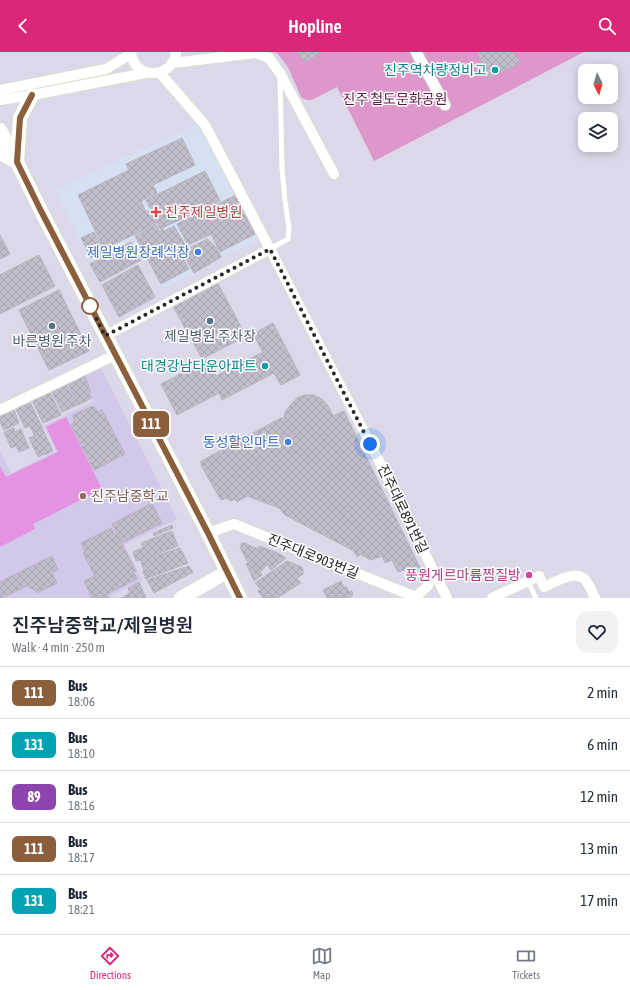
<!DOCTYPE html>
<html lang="en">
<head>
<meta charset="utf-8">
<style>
	body { margin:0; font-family:"Asap Condensed","Noto Sans KR",sans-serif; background:#f2f2f3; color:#1f2937; height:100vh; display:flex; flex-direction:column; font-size:15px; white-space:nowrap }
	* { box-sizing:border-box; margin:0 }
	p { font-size:13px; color:#747a83 }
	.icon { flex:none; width:22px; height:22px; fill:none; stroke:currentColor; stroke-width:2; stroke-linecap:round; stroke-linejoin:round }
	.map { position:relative; height:546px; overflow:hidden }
	.details { display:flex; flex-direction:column; background:#fff; flex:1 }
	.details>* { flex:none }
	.badge { padding:0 8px; border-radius:6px; font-size:14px; line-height:26px }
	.needle { width:26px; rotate:175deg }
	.buttons { position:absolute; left:578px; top:12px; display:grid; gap:8px }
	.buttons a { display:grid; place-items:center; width:40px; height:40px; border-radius:8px; background:#fff; box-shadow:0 2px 10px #0003; font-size:20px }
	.you { position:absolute; width:20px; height:20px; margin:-10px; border:3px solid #fff; border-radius:50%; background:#1a73e8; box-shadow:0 0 0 6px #1a73e833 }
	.map>.badge { position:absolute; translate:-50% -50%; box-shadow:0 0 0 2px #fff }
	.round { display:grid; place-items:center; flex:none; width:42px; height:42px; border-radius:12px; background:#f2f2f3 }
	.overview { display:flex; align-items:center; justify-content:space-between; height:68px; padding:0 12px }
	h1 { font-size:19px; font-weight:600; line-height:30px }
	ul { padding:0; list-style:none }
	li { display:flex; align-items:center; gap:12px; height:52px; padding:0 12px; border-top:1px solid #e0e1e3 }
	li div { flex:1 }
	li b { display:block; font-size:15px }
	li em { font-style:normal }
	li .badge { min-width:44px; font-weight:700; text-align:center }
	header { display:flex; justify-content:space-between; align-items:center; height:52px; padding:0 12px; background:#db2777; color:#fff; font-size:18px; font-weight:600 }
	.tabs { display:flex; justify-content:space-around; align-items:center; height:56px; border-top:1px solid #e0e1e3; background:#fff; font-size:11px; color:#747a83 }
	.tabs a { display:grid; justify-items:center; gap:2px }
	.tabs .current { color:#db2777 }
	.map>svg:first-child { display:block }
	.education { fill:#d2c8ea }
	.medical { fill:#d5e1f0 }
	.park { fill:#de97ca }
	.pitch { fill:#e592e2 }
	.building { fill:url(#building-cross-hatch); stroke:#b7b3c4 }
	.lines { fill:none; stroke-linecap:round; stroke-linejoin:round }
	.lane-casing { stroke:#d8e0ce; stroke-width:6 }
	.street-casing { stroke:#d8e0ce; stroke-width:12 }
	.secondary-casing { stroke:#d8e0ce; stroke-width:16 }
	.lane { stroke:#fff; stroke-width:5 }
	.street { stroke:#fff; stroke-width:10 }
	.secondary { stroke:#fff; stroke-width:14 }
	.line-casing { stroke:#fff; stroke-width:9 }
	.line { stroke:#8b5e3c; stroke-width:6 }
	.walk { stroke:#272727; stroke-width:4; stroke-dasharray:0 7.2 }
	.culture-dot { fill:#0f9aa8; stroke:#fff; stroke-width:1.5 }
	.health-dot { fill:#e0444e; stroke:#fff; stroke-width:1.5 }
	.shop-dot { fill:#3f7fe0; stroke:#fff; stroke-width:1.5 }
	.stop-dot { fill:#fff; stroke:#8b5e3c; stroke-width:2 }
	.service-dot { fill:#5c6f8a; stroke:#fff; stroke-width:1.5 }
	.education-dot { fill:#8d6e63; stroke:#fff; stroke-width:1.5 }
	.hotel-dot { fill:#d1479c; stroke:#fff; stroke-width:1.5 }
	.labels { text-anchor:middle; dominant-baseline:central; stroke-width:3; stroke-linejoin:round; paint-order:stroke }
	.culture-label { font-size:14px; fill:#0d838f; stroke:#fff; text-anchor:end }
	.park-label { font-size:14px; fill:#5f1c43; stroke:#fff }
	.health-label { font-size:14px; fill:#be3a42; stroke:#fff; text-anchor:start }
	.shop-label { font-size:14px; fill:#366cbe; stroke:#fff; text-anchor:end }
	.service-label { font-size:14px; fill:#4e5e75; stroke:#fff }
	.education-label { font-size:14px; fill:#785e54; stroke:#fff; text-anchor:start }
	.street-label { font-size:14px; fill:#272727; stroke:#fff }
	.hotel-label { font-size:14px; fill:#b23c85; stroke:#fff; text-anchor:end }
</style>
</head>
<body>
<header><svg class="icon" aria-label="back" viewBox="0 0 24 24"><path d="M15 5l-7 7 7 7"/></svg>Hopline<svg class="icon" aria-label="search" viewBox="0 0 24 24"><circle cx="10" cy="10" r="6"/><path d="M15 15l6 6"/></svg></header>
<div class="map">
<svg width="630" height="546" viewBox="0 0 630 546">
	<defs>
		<pattern id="building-cross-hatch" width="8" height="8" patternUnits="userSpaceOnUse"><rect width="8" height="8" fill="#c1bdcb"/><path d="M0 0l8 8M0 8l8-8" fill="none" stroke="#a6a2ae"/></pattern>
	</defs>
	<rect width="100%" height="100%" fill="#dcd8e9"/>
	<path class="education" d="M97 308 177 467 124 493 142 528 112 543 113 546H0V398L11 421 56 399 44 374 94 349 78 317Z"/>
	<path class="medical" d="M199 72 259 187 222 205 210 183 180 198 193 222 163 237 134 186 90 209 55 137Z"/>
	<path class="park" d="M272 0H584L374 109 337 35 312 48H306L301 45 288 15 277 1Z"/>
	<path class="pitch" d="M66 365 102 437 33 472 35 477 0 495V414L6 425 58 400 46 375Z"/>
	<g class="building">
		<path d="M298 0H322V1L304 10Z"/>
		<path d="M477 0H514L520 11 489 26Z"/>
		<path d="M182 86 195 113 153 133 157 141 141 149 146 160 150 158 156 172 104 197 78 143 129 118 126 112Z"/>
		<path d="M205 119 220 149 160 177 146 148Z"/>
		<path d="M236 143 255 182 220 200 211 182 188 193 177 172Z"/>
		<path d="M156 173 159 179 163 177 164 179 174 174 186 194 179 198 189 217 161 232 135 184Z"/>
		<path d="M94 180 104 200 91 206 81 186Z"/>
		<path d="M0 183 10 202 0 207Z"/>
		<path d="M207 187 216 195 221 205 194 221 182 200Z"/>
		<path d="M131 190 141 208 100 230 90 212Z"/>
		<path d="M39 203 55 234 0 262V223Z"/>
		<path d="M138 213 155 245 119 265 102 233Z"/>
		<path d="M217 230 246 284 202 307 173 254Z"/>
		<path d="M59 238 89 299 49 318 19 258Z"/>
		<path d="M273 271 300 323 281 333 274 321 222 348 219 341 177 363 161 332 208 308 216 324 263 300 253 282Z"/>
		<path d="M84 322 89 334 88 335 91 340 89 341 92 346 78 353 67 330Z"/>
		<path d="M65 330 77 353 62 360 51 338Z"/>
		<path d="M50 340 61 363 43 371 32 348Z"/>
		<path d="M306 343H314L322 347 325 350 330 357 333 364 344 359 423 522 407 517 398 520 392 508 385 511 382 504 371 508 285 463 279 456 247 444 237 450 235 447 230 449 227 446 221 448 201 413V409L281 366H284L285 360 292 351 298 345Z"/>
		<path d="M29 348 43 377 34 382 30 374 25 376 15 355Z"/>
		<path d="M93 354 98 360 102 358 125 402 94 418 71 373 74 371 73 363Z"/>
		<path d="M14 358 19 371 4 378 0 370V364Z"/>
		<path d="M14 376 15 380 21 377 29 396 19 400 16 394 11 396 4 380Z"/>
		<path d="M308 376 327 384 323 393 342 401 335 418 316 410 319 403 315 402 311 410 301 406 305 397 300 395 297 402 279 395 286 378 305 385Z"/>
		<path d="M43 378 53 399 45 403 44 402 38 405 29 386 34 384 33 382Z"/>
		<path d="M266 383 279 408 276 410 275 416 266 419 263 415 259 416 257 411 254 412 257 421 247 425 244 417 234 422 236 429 228 432 231 438 220 442 219 438 216 440 204 418 219 410 217 405 251 388 252 391Z"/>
		<path d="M353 418 359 429 362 428 388 476 383 478 391 494 371 505 369 501 363 504 361 502 357 505 351 493 356 490 355 487 363 483 355 468 346 472 341 464 351 459 345 448 335 454 333 449 329 451 321 436 325 434V432Z"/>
		<path d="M152 451 162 471 122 491 112 472Z"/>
		<path d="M172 473 173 476 154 484 153 481Z"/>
		<path d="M111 476 115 483 117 482 136 519 134 520 137 527 107 542 109 546H92L84 529 95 524 83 501 85 499 81 491Z"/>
		<path d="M172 479 178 494 141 508 137 498 143 496 141 491Z"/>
		<path d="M242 491H245L258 497 253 509 248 511 240 495Z"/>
		<path d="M259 494 278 501 260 520 257 514 249 518 246 512 253 509Z"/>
		<path d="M180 496 188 511 167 519 161 502Z"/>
		<path d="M137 498 141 508 136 509 133 500Z"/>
		<path d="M278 501 286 506 271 518 267 513Z"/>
		<path d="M161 502 167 519 151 525 145 507Z"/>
		<path d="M52 504 58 518 52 521 57 531 37 541 35 537 33 538 32 536 31 537 29 533 2 546H0V530Z"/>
		<path d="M144 508 150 525 146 527 143 520 144 519 141 509Z"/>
		<path d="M287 509 302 515 303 518V522L297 526 301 531 277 546H263L258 539 261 538 255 531Z"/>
		<path d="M189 514 193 520 154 541 147 528Z"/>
		<path d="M257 514 262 523 254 529 249 518Z"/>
		<path d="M341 529 344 536 346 534 349 540 352 539 353 543 348 546H327L323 538Z"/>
		<path d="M139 530 146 546H121L130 541 128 536Z"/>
	</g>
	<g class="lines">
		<g class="lane-casing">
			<g id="lane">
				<path d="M270 197 288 187 289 176 285 149 282 116 280 26"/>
				<path d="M528 529 536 546"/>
			</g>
		</g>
		<g class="street-casing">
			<g id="street">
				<path d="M131 0C133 28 173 28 176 0"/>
				<path d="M416 0 445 53"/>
				<path d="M173 11 256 1 269 6 280 21 334 122"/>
				<path d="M160 21 205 73 270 197 377 405 447 546"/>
				<path d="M0 38 106 17 131 2"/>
				<path d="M0 48 32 43 146 21"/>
				<path d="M105 284 270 197"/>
				<path d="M0 358 115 303"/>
				<path d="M208 481 234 472 418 546"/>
				<path d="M415 546V545L427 535 434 521"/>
				<path d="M492 546 539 524 544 535C555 530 577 516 586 529 590 534 592 540 595 546"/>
			</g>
		</g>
		<g class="secondary-casing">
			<g id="secondary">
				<path d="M0 78 17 110 40 157 208 481 240 546"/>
				<path d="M0 101 17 110 20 66 32 43"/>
				<path d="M181 546 227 520"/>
			</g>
		</g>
		<use href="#lane" class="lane"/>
		<use href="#street" class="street"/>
		<use href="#secondary" class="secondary"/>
	</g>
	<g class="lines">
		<g class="line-casing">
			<path id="line" d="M32 43 20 66 17 110 40 157 208 481 240 546"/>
		</g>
		<use href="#line" class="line"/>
		<path class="walk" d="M90 254 105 284 270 197 370 392"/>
	</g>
	<g class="culture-dot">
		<circle cx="495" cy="18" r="4"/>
		<circle cx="265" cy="314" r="4"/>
	</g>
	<path class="health-dot" d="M154 154h4v4h4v4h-4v4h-4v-4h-4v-4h4z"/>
	<g class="shop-dot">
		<circle cx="198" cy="200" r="4"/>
		<circle cx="288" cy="390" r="4"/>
	</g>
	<circle class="stop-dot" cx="90" cy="254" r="8"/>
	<g class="service-dot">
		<circle cx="210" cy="269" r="4"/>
		<circle cx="52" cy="274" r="4"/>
	</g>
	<circle class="education-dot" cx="83" cy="444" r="4"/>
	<circle class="hotel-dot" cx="529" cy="523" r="4"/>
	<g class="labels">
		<g class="culture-label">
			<text x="487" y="18">진주역차량정비고</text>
			<text x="257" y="314">대경강남타운아파트</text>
		</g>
		<g class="park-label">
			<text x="395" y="47">진주 철도문화공원</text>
		</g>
		<g class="health-label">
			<text x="165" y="160">진주제일병원</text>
		</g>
		<g class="shop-label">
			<text x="190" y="200">제일병원장례식장</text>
			<text x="280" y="390">동성할인마트</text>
		</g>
		<g class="service-label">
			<text x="210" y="284">제일병원 주차장</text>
			<text x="52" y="289">바른병원 주차</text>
		</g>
		<g class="education-label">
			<text x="91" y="444">진주남중학교</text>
		</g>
		<g class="street-label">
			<text transform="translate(403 457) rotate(64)">진주대로891번길</text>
			<text transform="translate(313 504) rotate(22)">진주대로903번길</text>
		</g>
		<g class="hotel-label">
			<text x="521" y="523">풍원게르마륨찜질방</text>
		</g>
	</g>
</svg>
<div class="buttons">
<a><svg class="needle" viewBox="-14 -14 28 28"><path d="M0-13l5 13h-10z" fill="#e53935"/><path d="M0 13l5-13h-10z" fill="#747a83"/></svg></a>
<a><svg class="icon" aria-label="layers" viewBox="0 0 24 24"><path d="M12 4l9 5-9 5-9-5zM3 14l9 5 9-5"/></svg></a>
</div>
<div class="you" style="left:370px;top:392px"></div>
<b class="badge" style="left:151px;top:372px;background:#8b5e3c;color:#fff">111</b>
</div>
<section class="details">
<div class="overview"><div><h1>진주남중학교/제일병원</h1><p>Walk · 4 min · 250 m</p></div><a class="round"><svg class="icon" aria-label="heart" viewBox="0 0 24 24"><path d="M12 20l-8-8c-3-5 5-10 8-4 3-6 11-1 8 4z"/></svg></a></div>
<ul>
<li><span class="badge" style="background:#8b5e3c;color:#fff">111</span><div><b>Bus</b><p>18:06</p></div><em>2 min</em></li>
<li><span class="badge" style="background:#00a3b4;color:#fff">131</span><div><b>Bus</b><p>18:10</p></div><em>6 min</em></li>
<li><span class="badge" style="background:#8e44ad;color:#fff">89</span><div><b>Bus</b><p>18:16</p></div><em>12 min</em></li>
<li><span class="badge" style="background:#8b5e3c;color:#fff">111</span><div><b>Bus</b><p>18:17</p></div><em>13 min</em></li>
<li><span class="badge" style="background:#00a3b4;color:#fff">131</span><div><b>Bus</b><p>18:21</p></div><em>17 min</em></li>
</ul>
</section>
<nav class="tabs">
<a class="current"><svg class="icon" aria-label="directions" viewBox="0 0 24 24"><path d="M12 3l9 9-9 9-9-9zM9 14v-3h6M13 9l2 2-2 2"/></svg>Directions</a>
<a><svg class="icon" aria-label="map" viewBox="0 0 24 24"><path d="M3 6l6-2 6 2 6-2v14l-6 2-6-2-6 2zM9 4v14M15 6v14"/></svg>Map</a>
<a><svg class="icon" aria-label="tickets" viewBox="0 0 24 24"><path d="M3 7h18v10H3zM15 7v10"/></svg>Tickets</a>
</nav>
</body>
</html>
